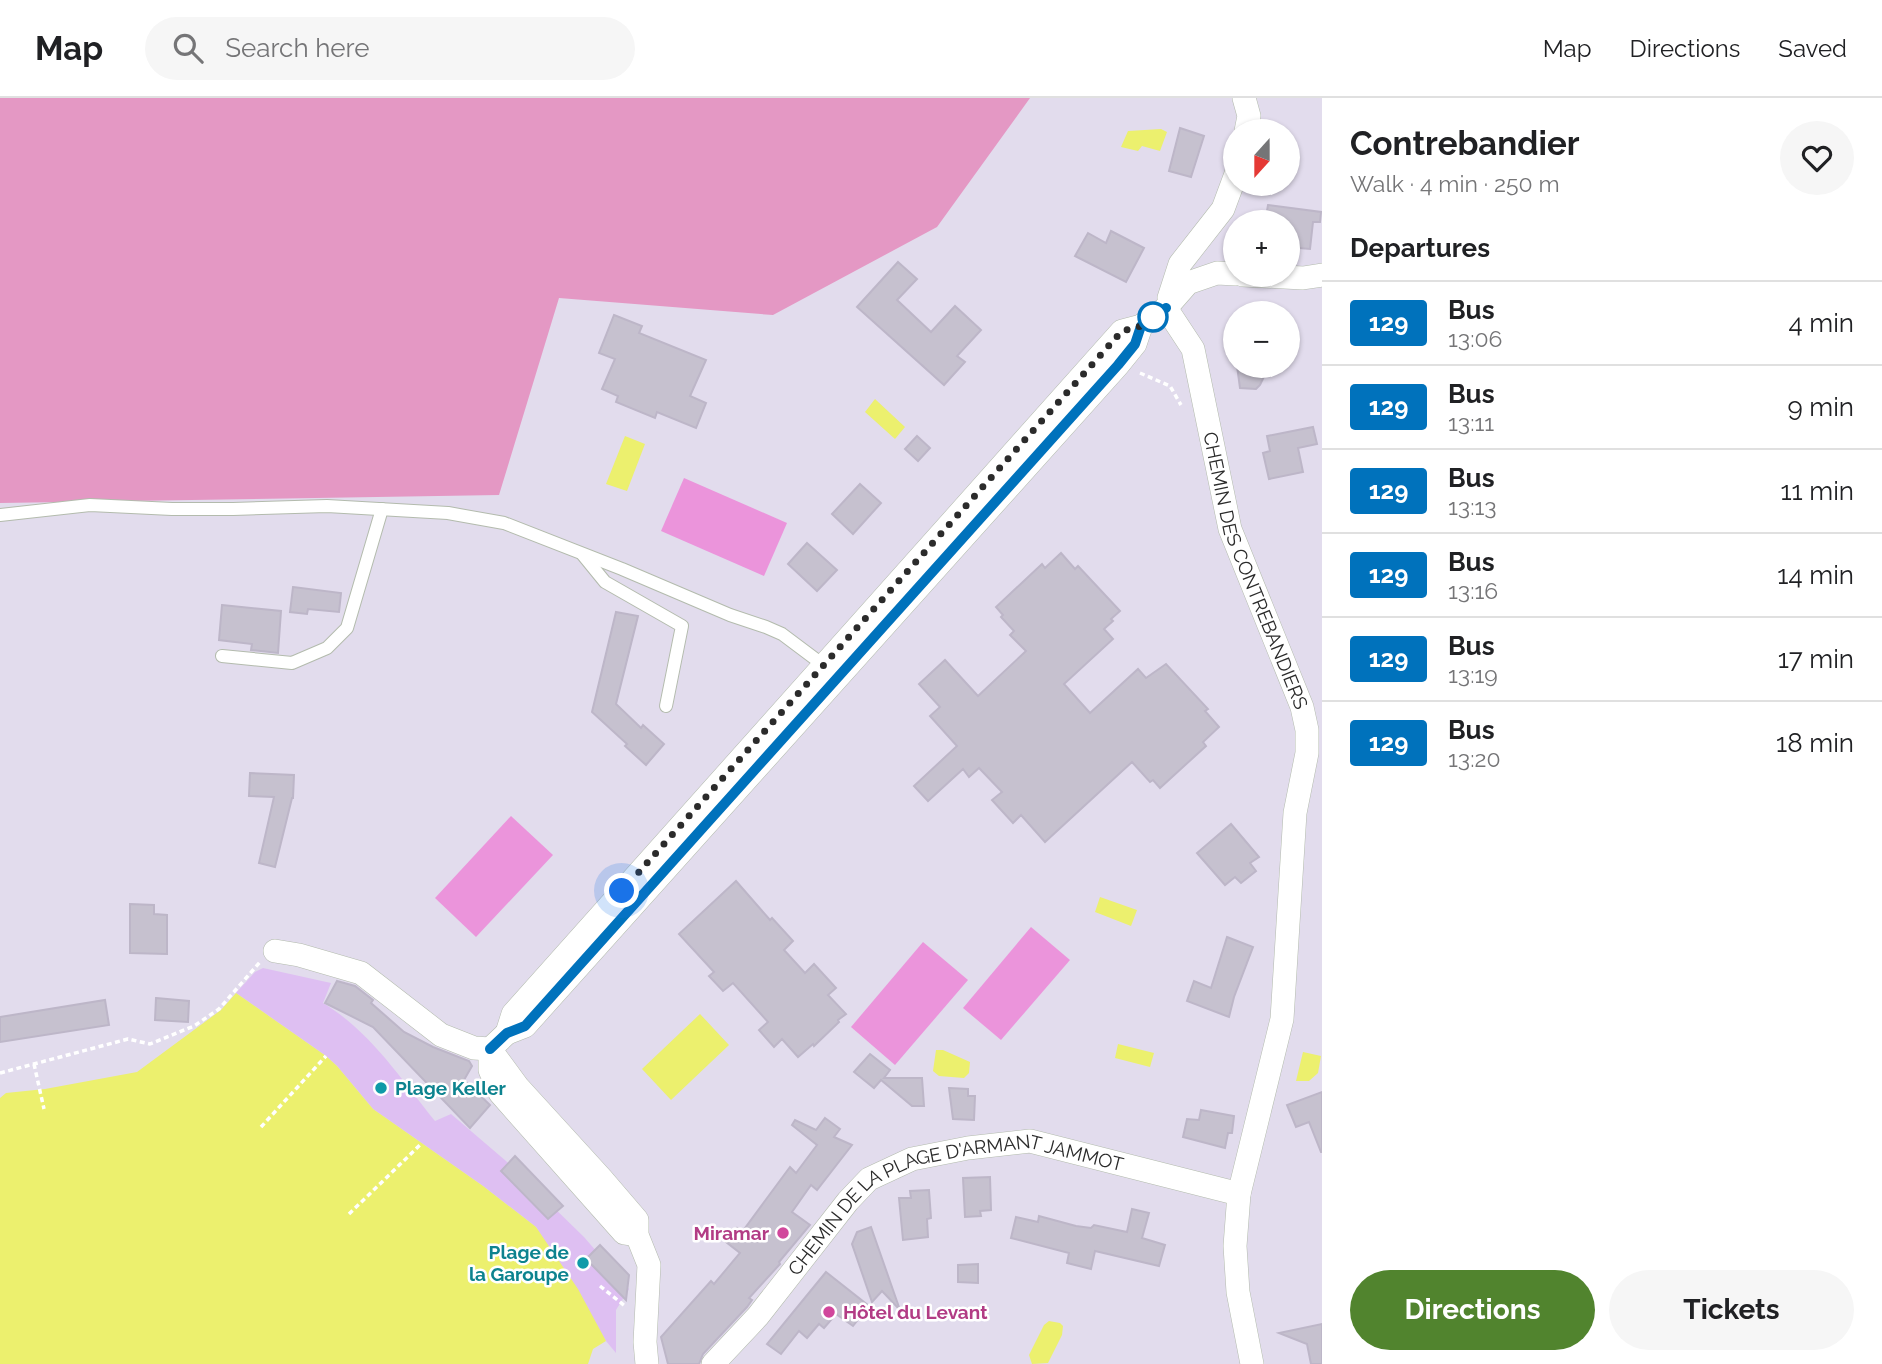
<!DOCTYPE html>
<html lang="en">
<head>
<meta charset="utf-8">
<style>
	body { margin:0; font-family:Raleway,sans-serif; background:#f6f6f6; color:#202124; height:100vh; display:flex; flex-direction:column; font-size:26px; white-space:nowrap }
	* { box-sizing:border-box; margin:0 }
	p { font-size:23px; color:#757577 }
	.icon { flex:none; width:38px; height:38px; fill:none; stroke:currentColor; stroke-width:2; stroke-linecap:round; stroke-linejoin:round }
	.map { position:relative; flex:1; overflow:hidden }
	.side { display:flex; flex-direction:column; background:#fff; width:560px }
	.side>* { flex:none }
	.badge { padding:0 14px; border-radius:5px; font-size:24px; line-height:46px }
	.needle { width:46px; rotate:201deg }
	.tools { position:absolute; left:1223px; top:21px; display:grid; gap:14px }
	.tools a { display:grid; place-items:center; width:77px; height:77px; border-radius:50%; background:#fff; box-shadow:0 2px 5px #0004; font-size:35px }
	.you { position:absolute; width:35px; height:35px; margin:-18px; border:5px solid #fff; border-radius:50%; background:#1a73e8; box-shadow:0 0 0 10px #1a73e833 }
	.map>.badge { position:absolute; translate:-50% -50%; box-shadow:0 0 0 4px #fff }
	h2 { padding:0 28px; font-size:26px; line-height:63px }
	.round { display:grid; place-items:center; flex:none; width:74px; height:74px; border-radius:37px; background:#f6f6f6 }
	.summary { display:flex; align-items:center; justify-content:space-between; height:119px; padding:0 28px }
	h1 { font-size:33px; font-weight:700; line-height:52px }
	.primary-button { display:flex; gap:14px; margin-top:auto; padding:14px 28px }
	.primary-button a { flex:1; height:80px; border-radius:42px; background:#51842e; color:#fff; font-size:28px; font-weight:700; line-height:80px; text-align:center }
	.primary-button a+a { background:#f6f6f6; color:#202124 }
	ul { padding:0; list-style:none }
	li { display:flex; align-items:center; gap:21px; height:84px; padding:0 28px; border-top:2px solid #e0e0e0 }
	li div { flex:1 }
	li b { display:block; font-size:26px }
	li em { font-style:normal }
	li .badge { min-width:77px; font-weight:700; text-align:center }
	header { display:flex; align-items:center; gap:42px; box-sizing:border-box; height:98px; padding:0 35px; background:#fff; border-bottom:2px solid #e0e0e0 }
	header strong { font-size:33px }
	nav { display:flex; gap:38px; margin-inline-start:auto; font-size:24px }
	.search { width:490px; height:63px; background:#f6f6f6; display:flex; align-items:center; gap:18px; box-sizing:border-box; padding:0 24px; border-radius:38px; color:#757577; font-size:26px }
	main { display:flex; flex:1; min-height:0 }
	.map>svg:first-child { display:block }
	.green { fill:#e498c4 }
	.sand { fill:#debff2 }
	.pitch { fill:#eb94db }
	.water { fill:#ecf06e }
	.building { fill:#c6c1cf; stroke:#bdb6c8; stroke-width:2 }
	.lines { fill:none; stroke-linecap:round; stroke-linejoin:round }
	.lane-casing { stroke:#b3bbad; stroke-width:14 }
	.street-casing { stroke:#b3bbad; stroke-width:24 }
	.path { stroke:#fff; stroke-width:3.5; stroke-dasharray:5 3.5; stroke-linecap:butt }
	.lane { stroke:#fff; stroke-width:12 }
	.street { stroke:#fff; stroke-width:23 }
	.line-casing { stroke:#fff; stroke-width:16 }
	.line { stroke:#0072bc; stroke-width:10 }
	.walk { stroke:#2b2b2b; stroke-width:7; stroke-dasharray:0 12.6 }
	.stop-dot { fill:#fff; stroke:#0072bc; stroke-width:3.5 }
	.culture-dot { fill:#0f9aa8; stroke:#fff; stroke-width:2.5 }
	.hotel-dot { fill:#d1479c; stroke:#fff; stroke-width:2.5 }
	.labels { text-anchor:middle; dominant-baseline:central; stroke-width:5; stroke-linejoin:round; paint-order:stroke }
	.street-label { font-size:19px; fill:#2b2b2b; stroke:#fff }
	.culture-label { font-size:19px; font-weight:bold; fill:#0d838f; stroke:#fff; text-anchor:start }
	.hotel-label { font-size:19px; font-weight:bold; fill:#b23c85; stroke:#fff; text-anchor:end }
</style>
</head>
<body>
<header>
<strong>Map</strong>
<div class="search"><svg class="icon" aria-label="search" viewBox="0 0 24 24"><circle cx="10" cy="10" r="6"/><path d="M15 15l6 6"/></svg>Search here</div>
<nav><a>Map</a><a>Directions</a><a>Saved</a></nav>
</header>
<main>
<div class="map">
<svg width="1322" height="1266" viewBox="0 0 1322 1266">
	<rect width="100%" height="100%" fill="#e2dced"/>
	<path class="green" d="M0 0H1030L937 129 773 217 559 200 499 397 0 405Z"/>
	<path class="sand" d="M263 870 331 885 323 905C370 933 401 981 435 1023L451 1016 506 1063 584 1139 629 1191 616 1212V1255L606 1243 536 1129 483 1088 373 1011 337 968 326 958 236 895 255 874Z"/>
	<g class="pitch">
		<path d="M684 380 787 425 764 478 661 433Z"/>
		<path d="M511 718 553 757 476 839 435 800Z"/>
		<path d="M1031 829 1070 862 1001 942 963 910Z"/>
		<path d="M923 844 968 882 895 967 851 929Z"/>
	</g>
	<g class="water">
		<path d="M1161 31 1167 34 1160 53 1142 48 1138 53 1121 49 1128 33Z"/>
		<path d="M875 301 905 329 895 341 865 314Z"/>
		<path d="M625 338 645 346 627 393 606 386Z"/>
		<path d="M1100 799 1137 812 1131 828 1095 814Z"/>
		<path d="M236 895 326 958 337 968 373 1011 483 1088 536 1129 578 1191 606 1243 593 1251 588 1266H0V1000L6 995 45 991 137 974 221 912Z"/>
		<path d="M700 916 729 947 671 1002 642 971Z"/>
		<path d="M1118 946 1154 955 1150 969 1115 960Z"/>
		<path d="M936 952H943L970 964 969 975 964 980 939 978 933 973Z"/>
		<path d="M1303 954 1321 958 1318 975 1309 983H1296Z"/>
		<path d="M1049 1223 1060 1225 1063 1228 1062 1237 1048 1265 1032 1266 1029 1257 1044 1227Z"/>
	</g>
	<g class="building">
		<path d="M1180 30 1204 38 1191 79 1169 73Z"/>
		<path d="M1268 107 1321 114 1320 124H1313L1310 151 1288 149V124H1265Z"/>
		<path d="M1111 133 1144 150 1126 184 1075 158 1088 135 1106 145Z"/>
		<path d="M898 164 917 181 897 202 931 234 955 208 981 232 957 258 965 264 944 287 857 209Z"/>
		<path d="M614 217 642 228 639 235 706 262 690 298 706 305 696 330 657 314 655 320 616 304 618 298 602 291 615 261 599 255Z"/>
		<path d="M1237 268H1269L1260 287 1256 291 1240 290Z"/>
		<path d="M1313 329 1317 346 1298 350 1303 374 1269 381 1263 355 1270 353 1267 338Z"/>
		<path d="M917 338 930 350 918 363 905 351Z"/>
		<path d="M860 386 881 405 853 436 832 416Z"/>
		<path d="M807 445 837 472 817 493 788 466Z"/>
		<path d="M1061 455 1075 471 1078 468 1120 513 1111 521 1113 523 1104 531 1113 541 1064 586 1090 615 1138 571 1146 580 1166 566 1208 611 1205 613 1219 629 1203 644 1206 648 1160 690 1153 682 1150 684 1132 664 1045 744 1021 717 1013 725 992 702 1002 694 979 670 969 679 963 671 928 703 914 688 957 648 930 618 940 609 919 586 945 562 978 598 1026 553 1010 537 1014 533 1001 519 1003 517 996 509 1042 466 1045 470Z"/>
		<path d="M293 489 341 495 339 514 308 511 307 516 290 514Z"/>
		<path d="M222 507 281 513 278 555 251 552 252 546 219 542Z"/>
		<path d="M616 514 638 518 616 606 641 630 643 627 664 646 646 667 625 648 627 646 592 614Z"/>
		<path d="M250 675 294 677 293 700H292L275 769 259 765 274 699 249 698Z"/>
		<path d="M1231 726 1259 759 1250 765 1256 773 1241 785 1235 779 1225 787 1197 755Z"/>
		<path d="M736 783 770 822 772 820 793 843 784 852 805 875 814 866 836 890 828 897 846 916 838 922 839 924 814 948 813 946 798 959 782 941 774 949 759 932 768 924 733 885 723 893 709 878 714 874 679 836Z"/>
		<path d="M130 806 154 807V816L167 817V856L130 855Z"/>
		<path d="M1227 839 1253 849 1234 899 1229 919 1187 903 1194 883 1211 890Z"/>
		<path d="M337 883 355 888 373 902 371 905 404 934 433 949 469 963 472 968 464 982 490 1007 470 1030 373 929 325 905Z"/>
		<path d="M156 900 189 903 188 924 155 922Z"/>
		<path d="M105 902 109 927 0 944V919Z"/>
		<path d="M870 956 890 972 884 980H922L924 1008H912L881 982 874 990 854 974Z"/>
		<path d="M949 990 968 991V998H975L974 1022 953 1021Z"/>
		<path d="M1322 994V1054H1321L1309 1024 1296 1029 1287 1007Z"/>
		<path d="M1201 1012 1234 1018 1232 1035H1228L1225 1050 1183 1039 1187 1021 1199 1022Z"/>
		<path d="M825 1020 840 1031 834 1039 852 1047 817 1092 811 1087 792 1114 810 1127 779 1164 780 1166 749 1200 752 1202 747 1209 703 1256 699 1266H668L661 1239 711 1183 714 1186 740 1155 726 1144 737 1130 742 1134 790 1069 796 1075 817 1047 792 1027 795 1022 816 1032Z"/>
		<path d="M515 1058 563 1108 548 1121 501 1073Z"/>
		<path d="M990 1079 991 1112 980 1113 981 1118 965 1119 963 1080Z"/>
		<path d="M929 1092 931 1120 927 1121 928 1139 903 1142 899 1100H911L910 1093Z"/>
		<path d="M1132 1111 1149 1115 1142 1140 1165 1147 1159 1168 1095 1153 1091 1171 1067 1165 1069 1155 1011 1140 1016 1119 1038 1124 1039 1118 1076 1128 1091 1130 1094 1127 1127 1134Z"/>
		<path d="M871 1129 900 1212 882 1193 872 1204 852 1146 857 1134Z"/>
		<path d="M600 1147 629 1177 626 1202 586 1161Z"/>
		<path d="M978 1166V1185L958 1184V1167Z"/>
		<path d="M826 1174 869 1208 853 1228 836 1216 824 1230 819 1226 807 1240 799 1233 781 1256 767 1246Z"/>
		<path d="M1322 1226V1266H1311L1307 1246 1279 1235Z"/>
	</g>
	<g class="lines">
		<g class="lane-casing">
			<g id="lane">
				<path d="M0 417 90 407 172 411H233L327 408 448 415 504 425 622 471 730 517 766 529 782 536 826 569"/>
				<path d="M583 457 605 484 682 528 666 608"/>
				<path d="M222 558 292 565 327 550 347 530 382 411"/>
			</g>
		</g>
		<g class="street-casing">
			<g id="street">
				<path d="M1244 0 1249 18 1246 33"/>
				<path d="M1243 177 1303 180 1322 177"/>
				<path d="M1169 200 1180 166 1223 111 1236 76"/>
				<path id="s1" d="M1166 210 1193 251 1230 431 1302 609 1307 632V655L1295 715 1282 921 1239 1096 1235 1148 1238 1194 1252 1266"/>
				<path d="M275 853 299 857 361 875 441 937 474 950 490 951 518 989 601 1080 637 1122V1137L649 1167 645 1244 647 1266"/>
				<path d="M507 935 513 916 1122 233 1141 228 1166 210 1188 185 1217 175 1236 176"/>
				<path d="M490 951 507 935 525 928 1118 267 1135 246 1141 228"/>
				<path d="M490 951V972L500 995 624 1135 637 1137"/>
				<path id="s2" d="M713 1266 758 1218 848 1103 869 1081 912 1061 968 1050 1030 1043 1239 1096"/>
			</g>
		</g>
		<g class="path">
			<path d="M1140 275 1170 288 1181 307"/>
			<path d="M34 966 44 1011"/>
			<path d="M0 975 128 941 150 946 194 928 219 911 260 864"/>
			<path d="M261 1029 326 958"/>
			<path d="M349 1116 421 1046"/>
			<path d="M600 1188 625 1208"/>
		</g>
		<use href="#lane" class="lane"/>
		<use href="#street" class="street"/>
	</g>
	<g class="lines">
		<g class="line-casing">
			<path id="line" d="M490 951 507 935 525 928 1118 267 1135 246 1141 228 1166 210"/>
		</g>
		<use href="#line" class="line"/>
		<path class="walk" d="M622 793 1122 233 1141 228 1153 219"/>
	</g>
	<circle class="stop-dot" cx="1153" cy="219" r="14"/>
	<g class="culture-dot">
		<circle cx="381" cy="990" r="7"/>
		<circle cx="583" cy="1165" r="7"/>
	</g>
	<g class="hotel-dot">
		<circle cx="783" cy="1135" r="7"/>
		<circle cx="829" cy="1214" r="7"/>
	</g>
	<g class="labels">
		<g class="street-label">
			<text stroke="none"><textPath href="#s1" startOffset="280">CHEMIN DES CONTREBANDIERS</textPath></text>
			<text stroke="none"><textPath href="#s2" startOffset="313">CHEMIN DE LA PLAGE D'ARMANT JAMMOT</textPath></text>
		</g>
		<g class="culture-label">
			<text x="395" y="990">Plage Keller</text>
			<text x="569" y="1154" text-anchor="end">Plage de<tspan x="569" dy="22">la Garoupe</tspan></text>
		</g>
		<g class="hotel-label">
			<text x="769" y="1135">Miramar</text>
			<text x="843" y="1214" text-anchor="start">Hôtel du Levant</text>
		</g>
	</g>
</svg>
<div class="tools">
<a><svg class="needle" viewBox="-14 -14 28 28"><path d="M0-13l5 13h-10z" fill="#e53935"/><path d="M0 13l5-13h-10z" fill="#757577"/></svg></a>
<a>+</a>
<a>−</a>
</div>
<div class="you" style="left:622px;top:793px"></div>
</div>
<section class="side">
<div class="summary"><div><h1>Contrebandier</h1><p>Walk · 4 min · 250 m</p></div><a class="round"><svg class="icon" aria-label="heart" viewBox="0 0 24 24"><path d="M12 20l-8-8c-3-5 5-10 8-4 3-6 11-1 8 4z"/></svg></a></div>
<h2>Departures</h2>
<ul>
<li><span class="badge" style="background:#0072bc;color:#fff">129</span><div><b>Bus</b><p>13:06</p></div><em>4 min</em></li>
<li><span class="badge" style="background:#0072bc;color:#fff">129</span><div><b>Bus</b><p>13:11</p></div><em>9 min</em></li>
<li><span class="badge" style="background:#0072bc;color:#fff">129</span><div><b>Bus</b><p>13:13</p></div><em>11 min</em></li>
<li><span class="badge" style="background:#0072bc;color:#fff">129</span><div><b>Bus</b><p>13:16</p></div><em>14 min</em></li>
<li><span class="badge" style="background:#0072bc;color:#fff">129</span><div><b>Bus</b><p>13:19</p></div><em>17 min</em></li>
<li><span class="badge" style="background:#0072bc;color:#fff">129</span><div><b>Bus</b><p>13:20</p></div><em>18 min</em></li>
</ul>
<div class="primary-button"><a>Directions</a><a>Tickets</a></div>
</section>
</main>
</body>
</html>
